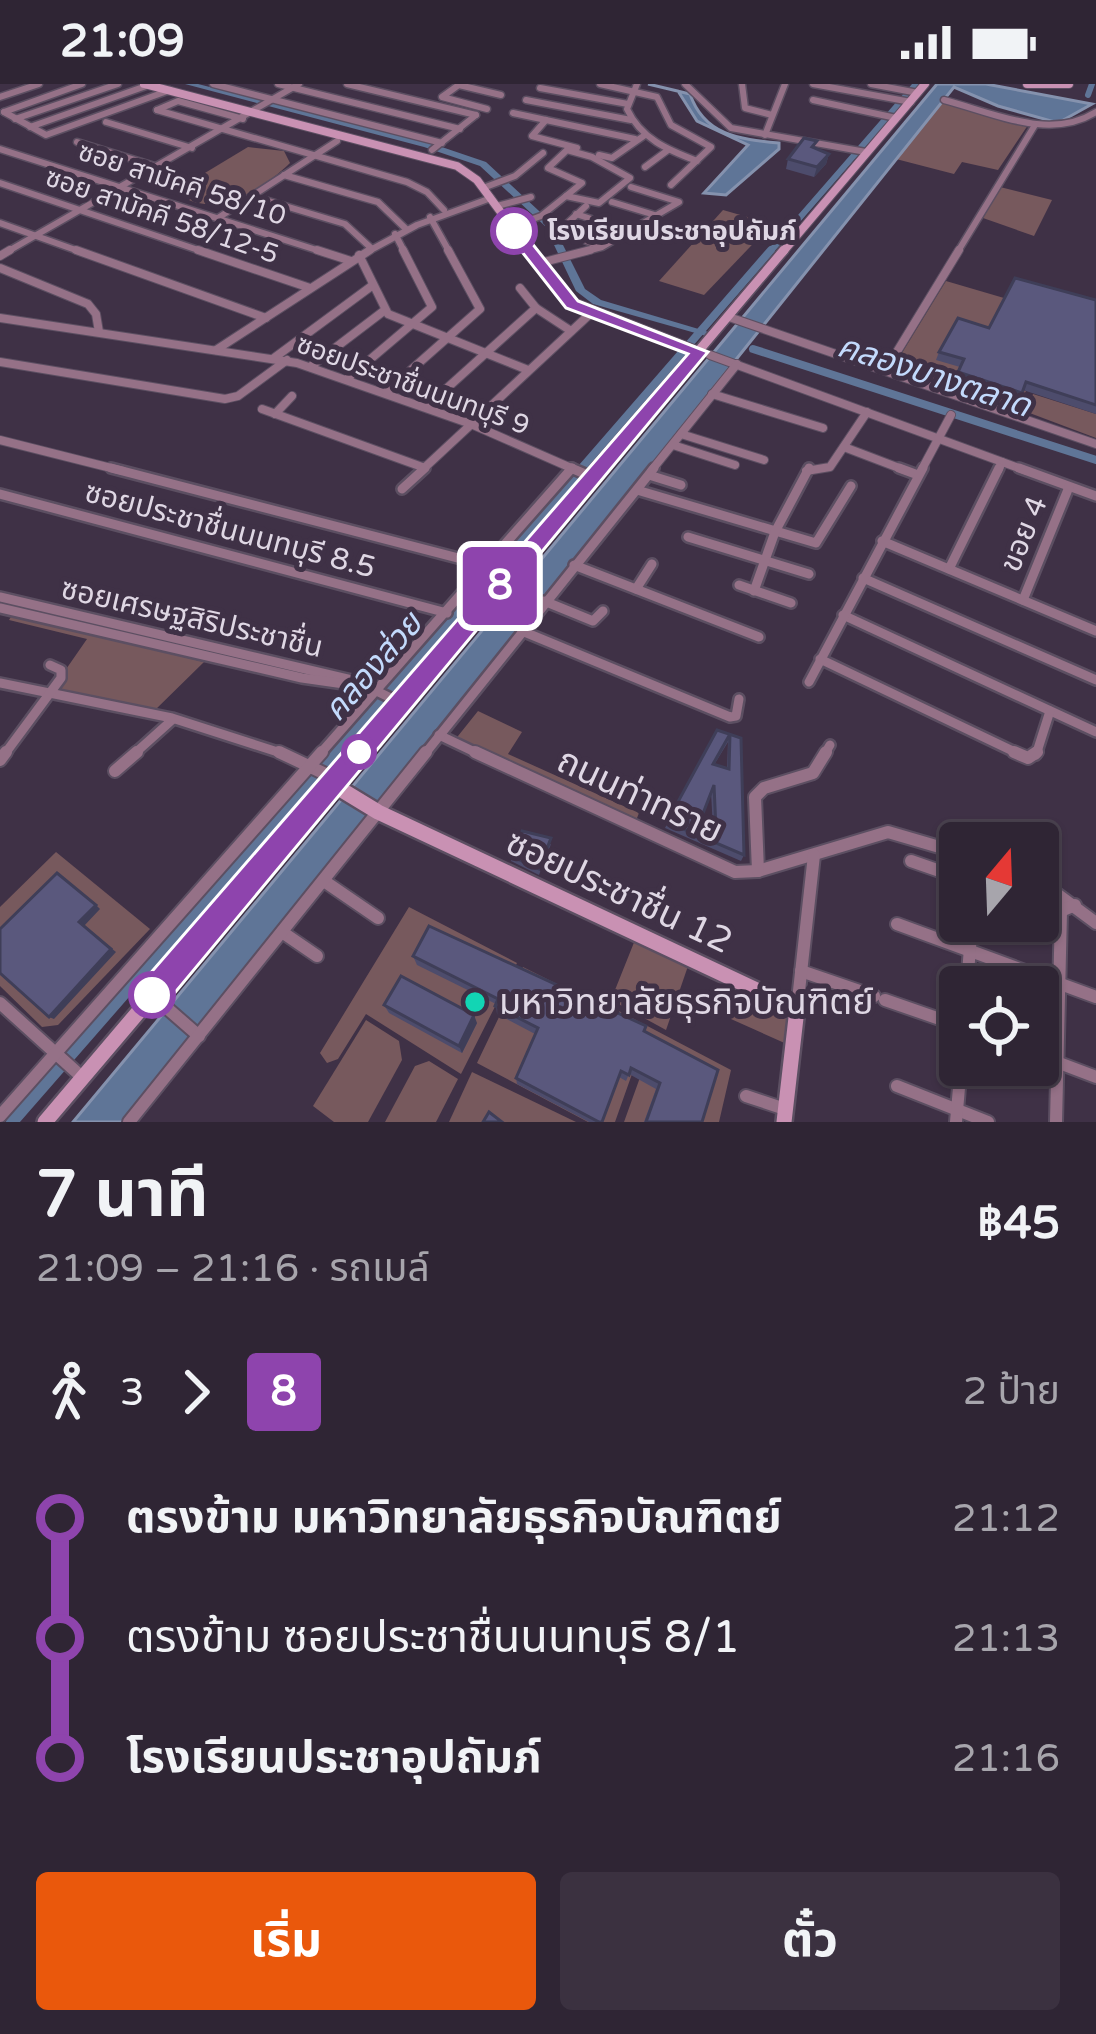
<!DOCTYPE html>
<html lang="th">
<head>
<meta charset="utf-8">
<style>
	body { margin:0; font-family:"Varela Round","Noto Sans Thai",sans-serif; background:#3b3140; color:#f1f3f6; height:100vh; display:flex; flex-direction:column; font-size:45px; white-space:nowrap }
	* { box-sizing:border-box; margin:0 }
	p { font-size:39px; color:#a7a5ac }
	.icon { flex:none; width:66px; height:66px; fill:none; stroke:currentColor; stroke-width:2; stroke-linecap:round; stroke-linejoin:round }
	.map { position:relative; height:1038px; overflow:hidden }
	.side { display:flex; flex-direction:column; background:#2f2534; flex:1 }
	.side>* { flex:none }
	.badge { padding:0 24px; border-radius:9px; font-size:42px; line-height:78px }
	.needle { width:78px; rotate:19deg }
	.buttons { position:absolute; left:939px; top:738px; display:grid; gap:24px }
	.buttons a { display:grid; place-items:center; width:120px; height:120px; border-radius:12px; background:#2f2534; box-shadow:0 3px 9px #0004,0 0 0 3px #4a424f; font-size:60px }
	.map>.badge { position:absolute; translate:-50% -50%; box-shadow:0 0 0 6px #fff }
	.legs { display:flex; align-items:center; gap:18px; height:132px; padding:0 36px; font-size:39px }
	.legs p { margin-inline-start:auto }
	.head { display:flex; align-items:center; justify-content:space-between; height:204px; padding:0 36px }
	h1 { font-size:66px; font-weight:700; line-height:90px }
	.button { display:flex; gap:24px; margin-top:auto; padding:24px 36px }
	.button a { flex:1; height:138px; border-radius:12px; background:#ea580c; color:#fff; font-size:48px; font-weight:700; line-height:138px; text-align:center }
	.button a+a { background:#3b3140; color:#f1f3f6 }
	ul { padding:0 36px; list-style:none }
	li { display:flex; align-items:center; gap:42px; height:120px; font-size:45px }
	li i { display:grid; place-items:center; width:18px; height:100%; margin:0 15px; background:currentColor }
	li i::after { content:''; width:30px; height:30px; margin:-15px; border:9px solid; border-radius:50%; background:#2f2534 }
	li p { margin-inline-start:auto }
	li:first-child i { background:linear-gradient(#0000 50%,currentColor 0) }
	li:last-child i { background:linear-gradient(currentColor 50%,#0000 0) }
	.status { display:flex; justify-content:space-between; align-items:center; height:84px; padding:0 60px; background:#2f2534; direction:ltr }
	.status svg { height:33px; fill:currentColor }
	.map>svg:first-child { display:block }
	.green { fill:#77595d }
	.water { fill:#5f7597; stroke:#8592ae; stroke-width:3 }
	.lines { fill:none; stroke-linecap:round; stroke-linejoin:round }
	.canal-far3 { stroke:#5f7597; stroke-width:6 }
	.canal-far2 { stroke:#5f7597; stroke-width:8 }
	.canal-far1 { stroke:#5f7597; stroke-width:9 }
	.canal { stroke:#5f7597; stroke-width:12 }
	.river { fill:#5f7597; fill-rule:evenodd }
	.street-far3-casing { stroke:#5c4f62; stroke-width:9 }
	.street-far2-casing { stroke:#5c4f62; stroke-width:10 }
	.street-far1-casing { stroke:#5c4f62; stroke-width:14 }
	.street-casing { stroke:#5c4f62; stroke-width:16 }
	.secondary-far3-casing { stroke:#5c4f62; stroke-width:10 }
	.secondary-far2-casing { stroke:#5c4f62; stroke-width:12 }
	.secondary-far1-casing { stroke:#5c4f62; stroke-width:16 }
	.secondary-casing { stroke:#5c4f62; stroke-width:20 }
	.street-far3 { stroke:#957187; stroke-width:6 }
	.street-far2 { stroke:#957187; stroke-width:8 }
	.street-far1 { stroke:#957187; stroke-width:9 }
	.street { stroke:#957187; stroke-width:12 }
	.secondary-far3 { stroke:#c991b3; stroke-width:8 }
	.secondary-far2 { stroke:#c991b3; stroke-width:9 }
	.secondary-far1 { stroke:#c991b3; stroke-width:12 }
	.secondary { stroke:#c991b3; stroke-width:15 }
	.wall { fill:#4d4c6c; fill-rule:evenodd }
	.shaded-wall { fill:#3f3e58 }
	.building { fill:#5a587d; stroke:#3f3e58; stroke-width:3; fill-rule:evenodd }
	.line-1 { fill:#8e44ad; stroke:#fff; stroke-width:3 }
	.stop-1-dot { fill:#fff; stroke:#8e44ad; stroke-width:6 }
	.poi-dot { fill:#12d5b4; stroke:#3f3146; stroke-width:4.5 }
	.labels { text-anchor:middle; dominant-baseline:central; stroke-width:10; stroke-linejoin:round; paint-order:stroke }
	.far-street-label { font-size:27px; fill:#dfd7e4; stroke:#3f3146 }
	.far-stop-label { font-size:27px; font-weight:bold; fill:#dfd7e4; stroke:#3f3146; text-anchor:start }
	.street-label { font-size:30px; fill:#dfd7e4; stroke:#3f3146 }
	.water-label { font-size:33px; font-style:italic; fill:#c3dafc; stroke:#3f3146 }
	.near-street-label { font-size:36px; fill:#dfd7e4; stroke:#3f3146 }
	.near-poi-label { font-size:36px; fill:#dfd7e4; stroke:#3f3146; text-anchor:start }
</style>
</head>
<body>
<div class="status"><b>21:09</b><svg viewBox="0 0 49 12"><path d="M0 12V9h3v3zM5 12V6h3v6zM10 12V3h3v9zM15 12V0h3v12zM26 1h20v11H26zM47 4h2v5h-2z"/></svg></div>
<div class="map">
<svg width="1096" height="1038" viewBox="0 0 1096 1038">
	<rect width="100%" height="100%" fill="#3f3146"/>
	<g class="green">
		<path d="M942 17 1028 41 998 86 962 78 954 90 896 75Z"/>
		<path d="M248 63 284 67 290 79C260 108 209 138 175 107Z"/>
		<path d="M1000 103 1052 116 1034 152 983 134Z"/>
		<path d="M723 126 772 140 704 211 659 197Z"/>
		<path d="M946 197 1004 214 984 253 958 279 1026 307 1019 321 1013 323 894 282Z"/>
		<path d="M1033 310 1096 330V354L1027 328Z"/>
		<path d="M12 531 204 578 153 628 53 604 87 555 9 536Z"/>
		<path d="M478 627 522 648 508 670 639 729 635 739 454 657Z"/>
		<path d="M56 768 150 845 58 941 42 943 0 902V823Z"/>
		<path d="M409 823 517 879 461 990 366 930 338 975 327 979 320 969Z"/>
		<path d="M635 856 688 882 666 946 611 916Z"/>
		<path d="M523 883 575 909 571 919 643 959 615 1038H588L477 979Z"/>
		<path d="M730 901 793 931 789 961 722 931Z"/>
		<path d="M579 906 731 986 719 1038H624L652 960 574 919Z"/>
		<path d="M366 936 399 957 402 976 368 1038H334L313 1022Z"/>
		<path d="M429 977 458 995 436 1038H385L415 982Z"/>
		<path d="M472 988 576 1038H449Z"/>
	</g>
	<g class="water">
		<path d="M648 0 690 10C704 51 738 55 779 59V65L726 111 704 109 748 61 697 37 678 7Z"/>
		<path d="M937 0H986L1092 20 1058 39 998 22 954 3 126 1038H73Z"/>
	</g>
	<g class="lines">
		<g class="canal-far3">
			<path d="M1088 11 1092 0"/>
			<path d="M769 169 916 0"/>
		</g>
		<g class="canal-far2">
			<path d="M753 265 1096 376"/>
			<path d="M579 387 771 166"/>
		</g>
		<path class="canal-far1" d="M332 671 582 384"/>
		<path class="canal" d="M12 1038 335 668"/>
		<path class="river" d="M185 0H198L430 59 486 78 552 139 585 205 601 216 712 249 706 252 593 220 576 207 545 142 480 82 424 63Z"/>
		<g class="street-far3-casing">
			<g id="street-far3">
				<path d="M213 0 442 59"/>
				<path d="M278 0 460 45"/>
				<path d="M347 0 476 31"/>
				<path d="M460 0 442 13 487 25"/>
				<path d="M600 0 657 13 671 41 711 63 671 101"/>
				<path d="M637 0 627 25C641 55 668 66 697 77"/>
				<path d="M685 0 731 44 866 68"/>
				<path d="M742 0 745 24 772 31"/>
				<path d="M813 0 911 18"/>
				<path d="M871 0 918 9"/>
				<path d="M459 1 501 11"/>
				<path d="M540 4 628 20"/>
				<path d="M0 13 39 0"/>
				<path d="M526 16 631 36"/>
				<path d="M813 16 896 34"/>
				<path d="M944 16C994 29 1050 57 1096 28"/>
				<path d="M157 26 407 98 427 108 444 126"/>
				<path d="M157 26 178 17 243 35"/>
				<path d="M4 28 46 51 170 6"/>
				<path d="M4 28 82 0"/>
				<path d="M513 29 635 55"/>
				<path d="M15 35 118 0"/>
				<path d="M546 36 532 52 577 64"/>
				<path d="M106 38 192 64"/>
				<path d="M30 43 149 1"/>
				<path d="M765 51 785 0"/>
				<path d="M77 58 158 83"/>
				<path d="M0 65 326 169"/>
				<path d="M432 66 476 31"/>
				<path d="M567 66 592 73 630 94 599 119 566 112 582 99 548 84Z"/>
				<path d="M599 71 612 74 645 51"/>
				<path d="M645 83 668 66"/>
				<path d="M284 91 378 118 406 145"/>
				<path d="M0 99 207 169"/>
				<path d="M483 104 515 92 543 69"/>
				<path d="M252 112 345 140 371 164"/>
				<path d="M612 118 658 132"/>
				<path d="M497 122 531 113"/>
				<path d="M586 122 560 146 599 162"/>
				<path d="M576 130 631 148"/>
				<path d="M430 133 450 169"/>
				<path d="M218 134 337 57"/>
				<path d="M0 139 84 169"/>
				<path d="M511 143 541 132 566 112"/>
				<path d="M395 150 405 169"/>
				<path d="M5 169 299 0"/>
				<path d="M365 169 417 141 491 114"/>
				<path d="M579 169 602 163 679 118 631 103"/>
				<path d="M957 169 1035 41"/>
			</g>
		</g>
		<g class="street-far2-casing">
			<g id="street-far2">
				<path d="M76 166 266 234"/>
				<path d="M198 166 310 204"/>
				<path d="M317 166 351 177"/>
				<path d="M359 171 388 230 528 286"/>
				<path d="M0 172 10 166"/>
				<path d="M544 178 590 166"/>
				<path d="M0 184 88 220 96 230 99 248"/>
				<path d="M520 204 536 224 571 247"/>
				<path d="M729 233 1096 360"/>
				<path d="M0 234 297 279 471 340 578 387"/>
				<path d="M216 266 370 166"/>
				<path d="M710 271 1027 387"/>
				<path d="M274 274 373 201"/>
				<path d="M0 278 225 315 238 312 287 276"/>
				<path d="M310 283 385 226"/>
				<path d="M887 284 959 166"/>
				<path d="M347 295 432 223 403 166"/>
				<path d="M386 308 480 225 448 166"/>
				<path d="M712 310 823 344"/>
				<path d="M426 323 536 224"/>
				<path d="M262 325 425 384"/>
				<path d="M275 330 292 312"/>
				<path d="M681 350 764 376"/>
				<path d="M0 356 123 387"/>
				<path d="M673 361 735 381"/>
				<path d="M844 363 907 387"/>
				<path d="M421 387 591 229"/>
				<path d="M651 387 737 280"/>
				<path d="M806 387 830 383 867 328"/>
				<path d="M921 387 951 331"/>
				<path d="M998 387 1002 378"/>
			</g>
		</g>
		<g class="street-far1-casing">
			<g id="street-far1">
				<path d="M111 384 512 488"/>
				<path d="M571 384 592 393"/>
				<path d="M899 384 918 391"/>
				<path d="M1019 384 1096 412"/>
				<path d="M649 391 681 401"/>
				<path d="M402 405 425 384"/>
				<path d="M637 406 816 459 851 402"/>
				<path d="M0 410 447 529"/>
				<path d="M688 453 809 490"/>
				<path d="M882 457 1096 547"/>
				<path d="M574 481 759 553"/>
				<path d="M949 485 999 384"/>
				<path d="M863 494 1096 596"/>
				<path d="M739 501 791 519"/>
				<path d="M636 505 652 480"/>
				<path d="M754 507 775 448 809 384"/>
				<path d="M0 513 356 597 401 619"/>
				<path d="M1023 516 1069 403"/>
				<path d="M544 517 593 537 603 527"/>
				<path d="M0 524 302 594 372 604"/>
				<path d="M843 531 1096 648"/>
				<path d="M522 547 730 633 736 632 739 615"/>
				<path d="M820 575 1021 671"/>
				<path d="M809 598 923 384"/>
				<path d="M0 599 172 634 287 671"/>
				<path d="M439 651 481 671"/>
				<path d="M4 671 61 594V586L50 581"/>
				<path d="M133 671 172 636"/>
				<path d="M319 671 572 384"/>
				<path d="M424 671 654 384"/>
				<path d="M824 671 830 661"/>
				<path d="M1036 671 1050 627"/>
			</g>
		</g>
		<g class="street-casing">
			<g id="street">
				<path d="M279 668 336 695"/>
				<path d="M475 668 735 788 758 787 888 748 960 769"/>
				<path d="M1014 668 1028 674 1037 668"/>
				<path d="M0 676 6 668"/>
				<path d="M115 687 137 668"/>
				<path d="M911 777 960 794"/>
				<path d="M758 787 755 713 764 704 813 689 826 668"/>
				<path d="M1038 796 1096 839"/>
				<path d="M324 797 378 834"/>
				<path d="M1038 820 1061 827"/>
				<path d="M897 840 1096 913"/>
				<path d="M282 848 317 872"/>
				<path d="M801 887 874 912"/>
				<path d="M967 903 972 837"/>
				<path d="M152 911 199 952"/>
				<path d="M885 916 960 942"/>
				<path d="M0 919 83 994"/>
				<path d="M797 925 814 771"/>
				<path d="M1038 971 1096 993"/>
				<path d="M897 1002 988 1038"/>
				<path d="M746 1012 785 1025"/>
				<path d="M0 1032 322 668"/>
				<path d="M129 1038 426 668"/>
				<path d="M956 1038 961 981"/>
				<path d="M1056 1038 1061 827 1075 821"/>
			</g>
		</g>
		<g class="secondary-far3-casing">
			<g id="secondary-far3">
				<path d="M144 0 457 82 477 96 531 169"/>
				<path d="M1027 0H1069"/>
				<path d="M782 169 925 0"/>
			</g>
		</g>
		<g class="secondary-far2-casing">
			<g id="secondary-far2">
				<path d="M529 166 566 216 699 268"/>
				<path d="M597 387 784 166"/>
			</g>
		</g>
		<g class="secondary-far1-casing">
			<path id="secondary-far1" d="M357 671 599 384"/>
		</g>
		<g class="secondary-casing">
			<g id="secondary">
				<path d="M332 700 378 728 797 925 784 1038"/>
				<path d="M45 1038 359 668"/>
			</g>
		</g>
		<use href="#street-far3" class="street-far3"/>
		<use href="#street-far2" class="street-far2"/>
		<use href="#street-far1" class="street-far1"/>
		<use href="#street" class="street"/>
		<use href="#secondary-far3" class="secondary-far3"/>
		<use href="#secondary-far2" class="secondary-far2"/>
		<use href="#secondary-far1" class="secondary-far1"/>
		<use href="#secondary" class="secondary"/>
	</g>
	<g class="wall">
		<path d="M815 64 829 70 826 80 814 93 786 85 788 75Z"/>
		<path d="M1096 216V330L1023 306 1017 317 954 296 960 283 936 276 939 268 989 244Z"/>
		<path d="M717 646 741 654 744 771 741 777 665 744ZM728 658 727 685 714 681ZM711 708 713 745 706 754 691 747 695 737 700 739Z"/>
		<path d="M551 760 539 791 511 777V772Z"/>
		<path d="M413 872 644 947 702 1038H644L656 1005 629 990 626 997 619 993 602 1038H589L517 1000 516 994 535 950 497 930 496 920 417 881Z"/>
		<path d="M384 921 477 939 462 969 389 929Z"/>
	</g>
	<g class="shaded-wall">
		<path d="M829 70 826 80 814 93 817 83Z"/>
		<path d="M96 821 100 825 84 842 116 868 54 935 49 933 79 838Z"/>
		<path d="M474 931 477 939 462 969 459 962Z"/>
	</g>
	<g class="building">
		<path d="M804 54 817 57 812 63 829 70 817 83 788 75Z"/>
		<path d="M1015 194 1096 216V321L1026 298 1022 309 958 288 964 275 939 268 958 234 989 244Z"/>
		<path d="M717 646 741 654 744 771 667 738ZM730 650 729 685 713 680ZM714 701 716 746 710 743 707 754 691 747 697 730 702 732Z"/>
		<path d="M522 747 551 754 539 785 511 772Z"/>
		<path d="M57 789 96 821 79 838 111 865 49 933 0 889V845Z"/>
		<path d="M429 842 646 942 644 947 718 986 702 1038H646L660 999 631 984 629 991 621 987 602 1038H599L516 994 538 944 495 922 498 915 413 872Z"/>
		<path d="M401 892 474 931 459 962 384 921Z"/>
		<path d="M489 1028 502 1038H483Z"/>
	</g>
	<path class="line-1" d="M508 143H519L578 217 708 268 163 923 152 927 141 923 136 911 141 900 688 270 566 224 508 150Z"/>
	<g class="stop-1-dot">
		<circle cx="514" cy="147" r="21"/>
		<circle cx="359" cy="668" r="15"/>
		<circle cx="152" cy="911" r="21"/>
	</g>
	<circle class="poi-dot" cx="475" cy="918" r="12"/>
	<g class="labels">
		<g class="far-street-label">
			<text transform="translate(182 100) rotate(18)">ซอย สามัคคี 58/10</text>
			<text transform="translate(162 132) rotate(19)">ซอย สามัคคี 58/12-5</text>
			<text transform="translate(413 301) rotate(20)">ซอยประชาชื่นนนทบุรี 9</text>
		</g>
		<g class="far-stop-label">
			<text x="547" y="147">โรงเรียนประชาอุปถัมภ์</text>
		</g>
		<g class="street-label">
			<text transform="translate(230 446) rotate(15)">ซอยประชาชื่นนนทบุรี 8.5</text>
			<text transform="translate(1024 450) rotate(-68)">ขอย 4</text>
			<text transform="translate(192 534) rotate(13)">ซอยเศรษฐสิริประชาชื่น</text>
		</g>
		<g class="water-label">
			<text transform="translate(934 292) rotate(18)">คลองบางตลาด</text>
			<text transform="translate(373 583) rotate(-49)">คลองส่วย</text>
		</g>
		<g class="near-street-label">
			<text transform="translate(640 712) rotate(25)">ถนนท่าทราย</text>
			<text transform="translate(619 808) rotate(25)">ซอยประชาชื่น 12</text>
		</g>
		<g class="near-poi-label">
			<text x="499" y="918">มหาวิทยาลัยธุรกิจบัณฑิตย์</text>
		</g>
	</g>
</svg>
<div class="buttons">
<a><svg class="needle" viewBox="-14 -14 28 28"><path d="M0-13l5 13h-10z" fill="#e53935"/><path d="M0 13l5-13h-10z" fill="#a7a5ac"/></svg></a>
<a><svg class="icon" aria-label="locate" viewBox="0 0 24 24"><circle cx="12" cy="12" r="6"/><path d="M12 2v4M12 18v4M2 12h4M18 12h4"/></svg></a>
</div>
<b class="badge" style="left:500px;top:502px;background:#8e44ad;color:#fff">8</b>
</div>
<section class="side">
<div class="head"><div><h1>7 นาที</h1><p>21:09 – 21:16 · รถเมล์</p></div><b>฿45</b></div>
<div class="legs"><svg class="icon" aria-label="walk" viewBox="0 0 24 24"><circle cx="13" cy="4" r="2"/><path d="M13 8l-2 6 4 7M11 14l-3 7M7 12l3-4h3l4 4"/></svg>3<svg class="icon" aria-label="forward" viewBox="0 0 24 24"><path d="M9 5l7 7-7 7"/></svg><b class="badge" style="background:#8e44ad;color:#fff">8</b><p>2 ป้าย</p></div>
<ul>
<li><i style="color:#8e44ad"></i><b>ตรงข้าม มหาวิทยาลัยธุรกิจบัณฑิตย์</b><p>21:12</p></li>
<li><i style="color:#8e44ad"></i><span>ตรงข้าม ซอยประชาชื่นนนทบุรี 8/1</span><p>21:13</p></li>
<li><i style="color:#8e44ad"></i><b>โรงเรียนประชาอุปถัมภ์</b><p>21:16</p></li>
</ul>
<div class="button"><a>เริ่ม</a><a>ตั๋ว</a></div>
</section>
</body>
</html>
